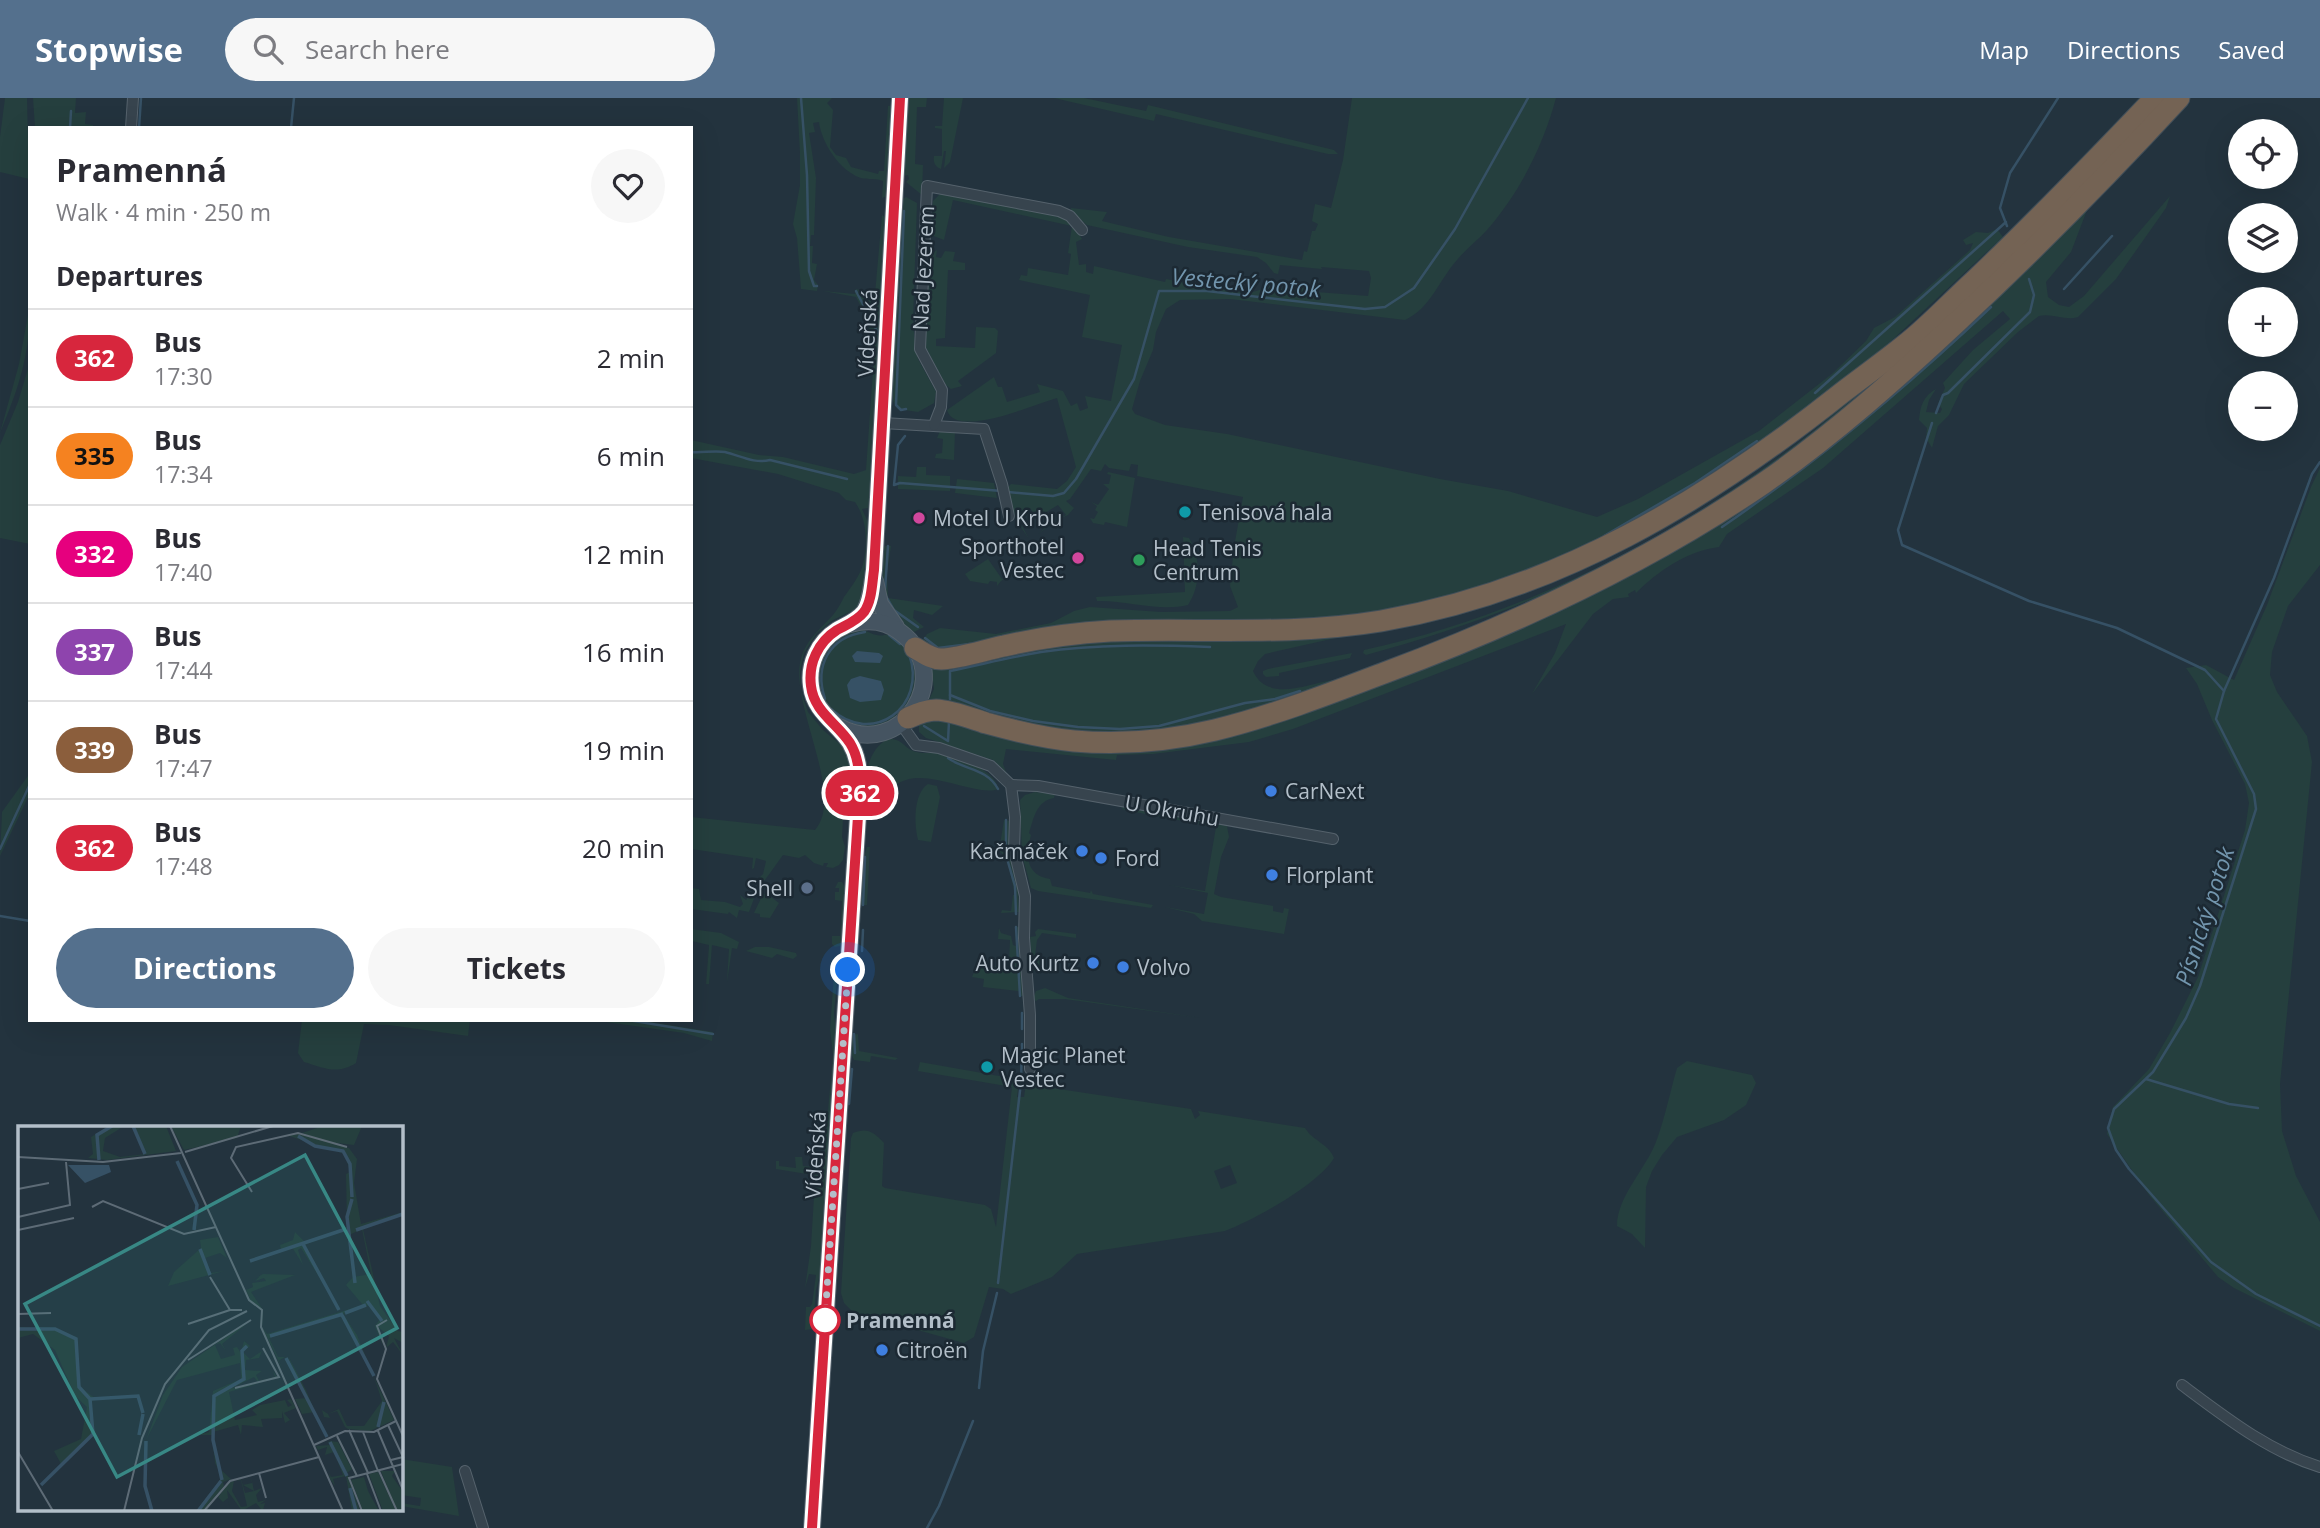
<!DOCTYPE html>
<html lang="en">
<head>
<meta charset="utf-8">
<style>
	body { margin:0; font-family:"Open Sans",sans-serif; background:#f7f7f7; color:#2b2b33; height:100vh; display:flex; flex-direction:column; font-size:26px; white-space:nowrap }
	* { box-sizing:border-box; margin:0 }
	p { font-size:23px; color:#7c7c81 }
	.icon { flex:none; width:38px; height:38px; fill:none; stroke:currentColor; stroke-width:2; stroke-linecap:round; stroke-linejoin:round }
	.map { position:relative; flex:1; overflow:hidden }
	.side { position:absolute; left:28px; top:28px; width:665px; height:896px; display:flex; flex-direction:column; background:#fff; border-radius:0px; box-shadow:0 7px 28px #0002 }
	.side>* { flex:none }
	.badge { padding:0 14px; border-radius:23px; font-size:24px; line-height:46px }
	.buttons { position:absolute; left:2228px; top:21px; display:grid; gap:14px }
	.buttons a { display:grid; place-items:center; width:70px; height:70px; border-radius:50%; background:#fff; box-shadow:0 7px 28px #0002; font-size:35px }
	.you { position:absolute; width:35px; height:35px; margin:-18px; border:5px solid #fff; border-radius:50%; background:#1a73e8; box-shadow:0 0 0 10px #1a73e833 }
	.map>.badge { position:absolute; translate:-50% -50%; box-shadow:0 0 0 4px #fff }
	h2 { padding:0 28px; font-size:26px; line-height:63px }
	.round { display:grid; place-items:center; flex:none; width:74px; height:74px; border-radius:37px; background:#f7f7f7 }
	.headline { display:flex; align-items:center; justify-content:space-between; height:119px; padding:0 28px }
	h1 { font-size:33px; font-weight:700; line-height:52px }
	.action { display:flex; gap:14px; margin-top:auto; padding:14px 28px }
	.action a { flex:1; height:80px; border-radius:42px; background:#54708d; color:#fff; font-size:28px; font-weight:700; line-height:80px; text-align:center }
	.action a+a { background:#f7f7f7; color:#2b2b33 }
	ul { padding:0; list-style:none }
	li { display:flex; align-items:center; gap:21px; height:98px; padding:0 28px; border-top:2px solid #e1e1e2 }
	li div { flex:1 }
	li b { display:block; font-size:26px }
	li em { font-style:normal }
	li .badge { min-width:77px; font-weight:700; text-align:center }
	header { display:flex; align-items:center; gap:42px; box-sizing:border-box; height:98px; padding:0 35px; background:#54708d; color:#fff }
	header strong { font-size:33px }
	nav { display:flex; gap:38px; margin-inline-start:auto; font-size:24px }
	.search { width:490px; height:63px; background:#f7f7f7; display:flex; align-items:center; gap:18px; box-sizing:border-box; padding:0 24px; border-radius:38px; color:#7c7c81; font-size:26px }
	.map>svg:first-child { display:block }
	.green { fill:#253f3e; fill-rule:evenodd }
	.water { fill:#365165 }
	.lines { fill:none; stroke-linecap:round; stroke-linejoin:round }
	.stream { stroke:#365165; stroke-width:2.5 }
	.street-casing { stroke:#55626c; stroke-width:12 }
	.secondary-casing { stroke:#55626c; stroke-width:18 }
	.highway-casing { stroke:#424f59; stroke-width:23 }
	.street { stroke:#37444e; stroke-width:10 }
	.secondary { stroke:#455461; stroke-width:16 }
	.highway { stroke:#746354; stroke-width:21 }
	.line-casing { stroke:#fff; stroke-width:16 }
	.line { stroke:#d7263d; stroke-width:10 }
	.walk { stroke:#b3bfc9; stroke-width:7; stroke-dasharray:0 12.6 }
	.culture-dot { fill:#0f9aa8; stroke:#1c2933; stroke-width:2.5 }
	.hotel-dot { fill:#d1479c; stroke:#1c2933; stroke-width:2.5 }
	.leisure-dot { fill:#2e9e5b; stroke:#1c2933; stroke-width:2.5 }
	.shop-dot { fill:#3f7fe0; stroke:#1c2933; stroke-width:2.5 }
	.service-dot { fill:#5c6f8a; stroke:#1c2933; stroke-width:2.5 }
	.stop-dot { fill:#fff; stroke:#d7263d; stroke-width:3.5 }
	.labels { text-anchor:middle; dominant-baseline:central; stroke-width:5; stroke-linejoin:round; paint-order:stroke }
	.street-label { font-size:21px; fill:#b3bfc9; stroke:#1c2933 }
	.poi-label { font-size:21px; fill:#b3bfc9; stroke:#1c2933; text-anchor:start }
	.stop-label { font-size:21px; font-weight:bold; fill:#b3bfc9; stroke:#1c2933; text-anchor:start }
	.water-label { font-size:23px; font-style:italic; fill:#7295ad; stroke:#1c2933 }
	.inset-river { fill:none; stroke:#365165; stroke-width:3.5 }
	.inset-road { fill:none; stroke:#5d6b76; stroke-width:2 }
	.view { fill:#388885; fill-opacity:0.15; stroke:#388885; stroke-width:3.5 }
	.inset-edge { fill:none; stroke:#b3bfc9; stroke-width:3.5 }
</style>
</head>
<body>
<header>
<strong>Stopwise</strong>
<div class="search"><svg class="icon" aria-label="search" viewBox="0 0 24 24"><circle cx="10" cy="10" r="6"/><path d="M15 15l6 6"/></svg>Search here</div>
<nav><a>Map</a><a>Directions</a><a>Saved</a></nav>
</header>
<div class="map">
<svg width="2320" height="1430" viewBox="0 0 2320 1430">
	<rect width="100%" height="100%" fill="#23333e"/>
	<g class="green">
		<path d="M5 0H27L29 81 0 74V39Z"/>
		<path d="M33 0H76L75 15 86 14 85 26 93 27V30H35Z"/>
		<path d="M797 0H832L827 5 833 12 830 49 836 57 846 60 851 69 878 76 879 73H884L888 8 893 7 887 98 882 100 883 83C876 80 868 82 861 80 839 73 821 43 819 24L813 25 815 34 809 35 816 80 814 137H811L810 148H813L812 165 817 166 814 182 818 187 817 193 801 191 797 140 793 126 800 87V55Z"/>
		<path d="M907 0H927L926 9H917L915 66 923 67 922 97 906 84 909 81 908 77 903 78Z"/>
		<path d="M944 0H963L950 64 944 70 946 53H944L941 71C935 69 933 64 934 58H942V31L935 30V28H942Z"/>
		<path d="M1054 0H1084L1146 13 1148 7 1334 52 1338 56H1328L1156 16 1154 23Z"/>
		<path d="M1352 0H1556C1543 48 1520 94 1487 132 1478 142 1466 151 1457 162 1439 182 1431 210 1405 222L1230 201 1180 202 1166 211 1156 234 1153 252 1140 283 1132 311 1135 316 1165 327 1227 336 1440 381 1508 393 1597 419 1638 401 1759 333 1833 275 1866 243 1874 230 1895 219 1970 152 1973 145 1966 147 1963 142 1976 134 1988 135 1997 131 2003 139 1875 258 1783 334 1597 449 1412 513 1242 531 941 556 922 543 927 536 940 530 996 536 1051 525 1074 513 1090 509 1161 514 1230 513 1238 509 1230 488 1234 449 1243 399 1137 378 1138 367 1131 366 1129 373 1109 370 1105 366 1101 373 1091 371 1070 401 1066 403 1074 410 1068 417 1059 421 1066 417 1058 407 1038 419 1045 430 1052 426 1038 436 1044 431 1030 410 1016 417 1029 441 1011 414 1007 390 1011 386 1057 391 1067 383 1076 369 1057 300C1037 305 956 342 947 312L994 279 998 289H1002L1007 304 1040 294 1037 286 1063 293 1071 308 1077 305 1080 313 1088 310 1085 298 1111 303 1122 247 1082 239 1090 197 1019 182 1021 177 1027 178 1028 170 1068 177 1071 156 1068 155 1072 128 953 102 944 142 931 137 933 103 941 95 1064 120 1076 131 1082 141 1076 144 1079 167 1086 166V174L1093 176 1094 168 1165 184 1166 181 1217 191 1218 189C1235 193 1262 201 1270 181H1273V190L1297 192 1300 186 1304 188V193L1368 198 1371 180 1369 173 1321 169 1322 171 1280 167 1278 176 1274 175 1266 165 1257 159 1188 149 1087 127 1071 114V110L1107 114 1102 123 1169 139 1302 162 1304 153 1307 154 1312 133H1315L1318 126 1312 123 1315 106 1331 110 1343 62Z"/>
		<path d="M2170 98 2166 110 2116 181 2078 219C2065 223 2053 215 2039 218L2018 234 1964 286 1949 317 1938 328 1932 350 1926 340 1927 330 1919 322C1920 309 1923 298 1936 291L1929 302 1926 314 1940 315 1942 311 1938 306 1945 290 1943 285 1973 252 2010 221 2003 213 1823 370 1727 436 1719 449C1687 453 1658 473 1636 495L1635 492 1628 496 1629 499 1613 501 1593 516 1532 596 1555 555 1566 526 1293 631 1249 644 1153 656 1117 657 1116 662 1006 651 1003 666 1006 674 993 662 926 640 919 634V626L923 619 1163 648 1578 503 1646 470 1718 428 1805 368 1845 336 1984 212 2087 112 2071 154 2046 184 2048 199 2059 207 2069 209 2084 198Z"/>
		<path d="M906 99 917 105 913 222 915 248 918 261 936 294 934 305 918 314 898 311 893 303 892 295 899 103Z"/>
		<path d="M882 117 886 120 872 384 868 410 862 411 868 424 863 500 854 512 833 522 817 535 804 555 800 574 801 594 808 614 823 632 842 648 848 657 852 680 850 694 845 692 842 695 844 704 842 739 845 749 843 762 839 767 833 770 826 769 828 765H824L823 768 814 765 805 757 799 760 783 757 765 782 758 786 759 780 763 776 766 763 756 760 754 770 752 771 753 760 691 751V719L815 732C845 698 792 610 800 565 804 544 819 532 833 517 837 512 841 505 844 499 851 489 860 478 863 466 868 446 867 421 855 404L846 402 839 395 778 376 691 360V342L759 357 783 359 854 376 866 372 874 258 867 220 856 199 823 193 855 196 856 191 875 196Z"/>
		<path d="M937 152 936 159 941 160 945 153 955 154 953 163 965 165V172H948L945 240 936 241V248L975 250 976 229 995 230 998 233 996 255 958 283 962 288 951 291 946 287 925 248 930 157Z"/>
		<path d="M30 206C30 258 19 289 0 335L19 266Z"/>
		<path d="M1928 240C1893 270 1858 299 1822 329 1805 343 1788 359 1769 373 1648 458 1509 519 1366 557L1363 555 1364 552C1513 520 1656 449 1779 359 1831 322 1876 277 1928 240Z"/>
		<path d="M30 264V446L0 440V347L18 304Z"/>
		<path d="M940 333H955L954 362 935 360 936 356 942 355 943 341 937 340Z"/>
		<path d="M917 369H926V377L950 378V393L898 391V378L916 379Z"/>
		<path d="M2320 370V467L2288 508 2272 554 2270 577 2277 594 2307 638 2312 664 2280 986 2282 1033 2296 1078 2320 1124V1233L2234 1190 2218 1179 2149 1097 2107 1036 2113 1009 2149 971 2170 935 2198 879 2245 732 2249 705 2245 686 2212 622 2197 586 2186 570 2206 567 2234 582 2267 507 2311 389Z"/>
		<path d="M1108 374 1135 380 1127 429 1105 424 1104 427 1093 425 1090 420 1094 421 1098 414 1095 412 1097 408 1091 404 1098 407 1109 391 1103 386H1109L1111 377 1107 376Z"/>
		<path d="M957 381 994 385 997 400 955 395Z"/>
		<path d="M1183 439 1189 440C1201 460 1201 488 1188 507 1159 514 1126 502 1097 503L1096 499 1185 494Z"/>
		<path d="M885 448H891L887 475 888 500 943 508 932 517 914 512 913 520 924 529 914 534C880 512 880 488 882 451Z"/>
		<path d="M988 461 1002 481 1022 470 1001 483 997 488V484L990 483 988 486 970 483 965 476Z"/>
		<path d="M861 531C872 535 876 540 889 536 955 575 884 665 833 614 821 603 816 586 819 569 824 548 842 537 861 531Z"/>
		<path d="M1340 539 1265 556 1258 563 1253 573C1267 604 1306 587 1332 582L1334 587 1230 623 1102 640 927 606 934 591 931 567 1093 544 1271 543Z"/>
		<path d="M1352 555 1350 560 1279 575V578L1266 579 1263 576V573L1268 571Z"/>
		<path d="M888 641C904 640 903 651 917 654 924 656 932 654 939 655 956 659 997 672 998 691 979 699 933 673 906 682 889 686 883 705 868 713 863 689 864 653 888 641Z"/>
		<path d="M30 675V695L0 758 2 714Z"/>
		<path d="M928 686 937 688 940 699 931 744 918 742C914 726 913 696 928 686Z"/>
		<path d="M1035 694 1055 696 1054 700C1036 703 1034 720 1029 735L1031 737C1026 757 1025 777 1050 781L1052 788 1090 795 1091 792 1093 796 1153 807 1151 810 1038 793 1031 790 1022 757 1020 702 1025 697Z"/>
		<path d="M1121 709 1227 728 1229 739 1221 759 1214 796 1221 799 1273 808V813L1283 815 1284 810 1289 811 1284 836 1202 823 1194 816 1165 809 1204 816 1208 795 1169 787 1205 793 1216 729 1124 712Z"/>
		<path d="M1004 722 1010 723V756L1018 787 1019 814 1001 815 1002 812 1011 813 1013 797H1015L1007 760 999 753Z"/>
		<path d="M867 749H870L867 807H859L863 761Z"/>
		<path d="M838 784H842L845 789 843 843 840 848 835 849 832 846V838H840L842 803 835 802V794H839V790H835Z"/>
		<path d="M691 790 699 791 701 802 725 804 740 809 743 806 740 797 746 802 751 795H756L749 814 739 812 737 820 729 814 728 816 691 811Z"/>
		<path d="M763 796H767L779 805 770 820 760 819V816L754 815Z"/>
		<path d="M1015 828 1019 829 1024 898H1021L1019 893 983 889 984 881 972 879 977 866 984 867 985 862 994 864V868H1003L1004 865H1009L1010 842 998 841 999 830 1001 835 1011 838 1013 847 1016 848Z"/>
		<path d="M691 831 721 835 739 844 737 851 732 850 727 884 729 851 712 847 709 886H706L709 847 692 843 691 854Z"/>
		<path d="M1038 831 1076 836V840L1042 835 1037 842 1035 858 1042 863 1040 876 1033 872 1030 839 1036 838 1035 834Z"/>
		<path d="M755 849H769L796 855 797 858 793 861 777 856 772 860 746 853Z"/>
		<path d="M838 873 834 915 838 956 833 985 824 1162 816 1192 813 1231 805 1232 806 1209H810L812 1206 816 1177 809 1176 805 1190 811 1148 815 1082 813 1077 776 1071V1063H779V1068L796 1070 795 1059H802L803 1068 823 1070 833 956 830 932 834 875Z"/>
		<path d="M1045 890 1068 900 1201 920 1065 901H1039L1036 903 1033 901 1036 893Z"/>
		<path d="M302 922H470L468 938 389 927 364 926 356 965C337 977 324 970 304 964L298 955Z"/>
		<path d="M592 922H639L713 934 712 943 684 935Z"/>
		<path d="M858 936 859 953 898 960 895 962 871 958 870 964 854 962 850 954 851 937Z"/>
		<path d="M1687 963 1752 977 1756 985 1746 1007 1724 1022 1677 1039 1662 1057 1652 1073 1646 1089 1645 1150 1632 1136 1617 1128C1617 1099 1645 1072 1656 1044 1665 1020 1670 994 1677 970Z"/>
		<path d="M920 964 1016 981 1019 984 1017 999H1024L1026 986 1191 1011 1195 1021 1200 1017 1198 1013 1305 1030C1313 1043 1329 1046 1334 1060 1319 1086 1254 1122 1225 1133L1077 1156 1052 1179 1011 1196 1003 1191 989 1189 974 1239 964 1245 853 1214 844 1205 841 1195 851 1040 853 1035C867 1029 874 1034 884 1045L882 1088 885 1090 985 1107 991 1111 996 1129 1012 989 918 973ZM1230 1067 1237 1085 1221 1091 1214 1073Z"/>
		<path d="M401 1361 452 1369 459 1418 401 1408V1405L420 1408 421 1400 401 1397Z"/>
	</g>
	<g class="water">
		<path d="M857 553 879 555 883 558 880 565 855 564 852 558Z"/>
		<path d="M860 578 881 583 884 592 881 602 860 604 850 600 847 587 851 581Z"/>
	</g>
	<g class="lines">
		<g class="stream">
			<path d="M801 0 807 77 809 173 814 188H817"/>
			<path d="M70 30 71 13"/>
			<path d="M139 30 141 0"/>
			<path d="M291 30 294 0"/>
			<path d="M904 113 896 307 901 312 906 311"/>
			<path d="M2007 128 2000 110 2010 75 2058 0"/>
			<path d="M2064 191 2112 138"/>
			<path d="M856 193 878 235"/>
			<path d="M1815 295 2006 124"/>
			<path d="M1936 315 1943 297 1948 295 2030 214 2034 197 2029 181"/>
			<path d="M1932 325 1898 432 1902 447 2029 503 2117 530 2205 572 2224 593"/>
			<path d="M905 338 898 347 894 387 900 385 1002 393"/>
			<path d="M691 354C703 355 714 352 725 354 741 358 754 366 770 362L847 381"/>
			<path d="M2320 364 2312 376 2274 480 2224 593 2216 621 2254 696 2256 711 2200 888 2186 920 2153 974 2114 1011 2108 1030 2116 1052 2129 1071 2211 1164 2256 1196 2320 1228"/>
			<path d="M1008 394 1053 398 1064 395 1076 381 1134 281 1159 193H1207L1365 211 1385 209 1414 190 1455 131 1528 0"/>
			<path d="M1722 429C1818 363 1907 289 1991 209"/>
			<path d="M1604 438 1695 385 1757 343"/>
			<path d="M885 492 888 448"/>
			<path d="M886 498 894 512 918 529"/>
			<path d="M889 537 900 546"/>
			<path d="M925 540 938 550 970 546"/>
			<path d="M950 597 990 613 1033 623 1078 629 1120 631 1159 628 1245 605 1275 601 1300 593"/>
			<path d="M825 601C814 568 829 539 865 534"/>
			<path d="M950 601V573C980 567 1010 559 1041 554 1097 546 1154 547 1210 549"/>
			<path d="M831 611C872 649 928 609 909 556"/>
			<path d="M924 628 948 643 949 624"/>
			<path d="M948 660C964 672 987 670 998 691"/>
			<path d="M1006 722V757L1015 788 1016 816"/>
			<path d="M0 751 30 686"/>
			<path d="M863 807 865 759"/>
			<path d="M0 818 30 823"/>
			<path d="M1016 829 1020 898"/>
			<path d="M862 853 863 832"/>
			<path d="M1022 915V931"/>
			<path d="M628 922 713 936"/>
			<path d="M854 936 855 955"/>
			<path d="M2146 981 2229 1006 2258 1010"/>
			<path d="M849 1006 852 971"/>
			<path d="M998 1185 1021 984 1022 946"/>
			<path d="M979 1290 983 1253 997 1195"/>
			<path d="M927 1430 939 1408 973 1323"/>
		</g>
		<g class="street-casing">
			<g id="street">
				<path d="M131 30 133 0"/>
				<path d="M883 325 984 331 1002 386 1009 418"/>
				<path d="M934 327 941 309 942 292 920 251 927 88 1059 113 1070 118 1082 132"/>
				<path d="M901 626 916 647 939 650 991 668 1011 687 1015 719 1014 752 1025 798 1024 840 1030 917V971"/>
				<path d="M1011 687 1038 688 1333 741"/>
				<path d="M2182 1287C2225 1319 2268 1353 2320 1369"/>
				<path d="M465 1373 483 1430"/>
			</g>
		</g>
		<g class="secondary-casing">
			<g id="secondary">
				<path d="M875 483 880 506 896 529"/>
				<path d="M839 629C902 663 957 576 900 534 885 522 868 521 850 526"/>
				<path d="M812 1430 860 687C859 672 858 658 850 645 838 625 814 614 811 588 808 566 818 544 837 532 846 527 857 523 864 514 871 503 872 486 874 472L900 0"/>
			</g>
		</g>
		<g class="highway-casing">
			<g id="highway">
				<path d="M915 550C924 555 931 561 941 561 962 560 984 552 1004 548 1039 540 1075 535 1110 533 1201 530 1291 538 1381 523 1557 493 1706 403 1843 294 1864 278 1885 263 1906 246 1930 227 1951 204 1974 183 2036 124 2096 62 2155 0"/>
				<path d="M908 620C917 616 925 612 936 612 953 613 970 620 986 625 1015 633 1044 640 1074 643 1121 647 1169 643 1215 632 1272 618 1329 596 1384 575 1516 526 1647 465 1764 385 1833 337 1897 280 1958 223 2035 151 2108 77 2179 0"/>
			</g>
		</g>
		<use href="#street" class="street"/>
		<use href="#secondary" class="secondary"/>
		<use href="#highway" class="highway"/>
	</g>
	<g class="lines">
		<g class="line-casing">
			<path id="line" d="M812 1430 860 687C859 672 858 658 850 645 837 625 814 614 811 588 808 566 818 544 837 532 846 527 857 523 864 514 872 503 872 485 874 472L900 0"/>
		</g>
		<use href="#line" class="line"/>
		<path class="walk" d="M825 1222 848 872"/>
	</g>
	<g class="culture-dot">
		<circle cx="1185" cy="414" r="7"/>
		<circle cx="987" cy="969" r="7"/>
	</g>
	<g class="hotel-dot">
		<circle cx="919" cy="420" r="7"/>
		<circle cx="1078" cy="460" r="7"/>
	</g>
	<circle class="leisure-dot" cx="1139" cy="462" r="7"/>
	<g class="shop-dot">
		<circle cx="1271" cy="693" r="7"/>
		<circle cx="1082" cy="753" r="7"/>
		<circle cx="1101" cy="760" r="7"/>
		<circle cx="1272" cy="777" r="7"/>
		<circle cx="1093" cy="865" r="7"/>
		<circle cx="1123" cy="869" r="7"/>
		<circle cx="882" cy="1252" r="7"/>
	</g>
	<circle class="service-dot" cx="807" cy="790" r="7"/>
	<circle class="stop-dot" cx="825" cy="1222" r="14"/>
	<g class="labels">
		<g class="street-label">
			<text transform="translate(923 170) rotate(-87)">Nad Jezerem</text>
			<text transform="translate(867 235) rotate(-87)">Vídeňská</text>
			<text transform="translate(1172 712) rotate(10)">U Okruhu</text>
			<text transform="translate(815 1057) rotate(-86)">Vídeňská</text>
		</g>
		<g class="poi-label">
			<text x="1199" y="414">Tenisová hala</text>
			<text x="933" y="420">Motel U Krbu</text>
			<text x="1064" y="448" text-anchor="end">Sporthotel<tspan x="1064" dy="24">Vestec</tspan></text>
			<text x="1153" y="450">Head Tenis<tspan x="1153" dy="24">Centrum</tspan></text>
			<text x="1285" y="693">CarNext</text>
			<text x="1068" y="753" text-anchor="end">Kačmáček</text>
			<text x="1115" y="760">Ford</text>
			<text x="1286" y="777">Florplant</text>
			<text x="793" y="790" text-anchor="end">Shell</text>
			<text x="1079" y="865" text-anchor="end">Auto Kurtz</text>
			<text x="1137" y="869">Volvo</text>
			<text x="1001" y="957">Magic Planet<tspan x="1001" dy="24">Vestec</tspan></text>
			<text x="896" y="1252">Citroën</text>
		</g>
		<g class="stop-label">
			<text x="846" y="1222">Pramenná</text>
		</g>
		<g class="water-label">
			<text transform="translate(1246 184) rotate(5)">Vestecký potok</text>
			<text transform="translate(2204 818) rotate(-72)">Písnický potok</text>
		</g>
	</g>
	<g transform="translate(18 1028)">
		<rect width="385" height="385" fill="#23333e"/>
		<path d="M91 0H106L87 12 85 25 102 31 128 28 116 0H148L158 25 89 34 70 32 75 28 73 11ZM153 0H223L219 12 166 24ZM305 0H344L336 19 311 16 331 22 339 33 336 57 343 98 385 86 345 103 362 180 380 205 385 206V217L376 212 385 229 375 216 368 222 371 210 359 200 368 219 364 216 367 225 358 250 367 224 358 203 357 200 362 193 352 179 325 188 339 209 356 251 324 189 251 212 260 231H267L260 235 265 244 242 197 245 184 233 176 228 164 235 161 234 157 248 155 246 152 237 155 242 150 233 155 245 148 277 149 233 166 245 184 244 201 249 208 345 179 328 159 335 151 353 148 344 103 331 109 335 149 329 103 286 119 322 184 283 122 280 124 285 139 274 121 233 135 232 134 263 124 262 119 275 114 277 106 287 116 329 101 328 48 332 46 327 28 268 9 281 8 308 15 284 7ZM200 111 209 132 202 127 187 132 193 147 206 145 150 160 156 146 183 122 182 114ZM232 195 204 218 208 225 202 217 197 219 203 233 217 229 215 222 219 221 223 227 226 215 232 220 225 226 232 233 244 225 241 232 228 234 227 244 244 245 238 249 241 255 257 251 255 245 259 251 242 256 239 255 236 251 202 268 214 262 242 257 211 266 217 294 239 289 234 284 242 279 267 274 270 281 274 279 269 274 273 273 278 282 266 287 272 294 267 297 264 285V292L243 293 245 301 224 299 223 309 220 299 195 306 201 342 213 353 205 356 206 360 185 385H178L204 351 197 337 194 309H179L191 306 195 265 223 253 222 237 159 254 128 314 145 269 164 241ZM0 201 35 202 58 212 62 261 78 273 72 275 75 307 43 338 36 325 63 313 69 281 57 270 37 224 15 208 0 212ZM270 230 288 264 297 286 284 288 277 273 289 272 288 267 275 250 267 249 278 250ZM356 251 376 294 352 305 330 303 327 301 319 285 310 288 312 292 306 291 304 284 310 288 321 283 329 300H346L364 275ZM317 313 312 315 320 316 334 343 329 347 342 385H334L328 350 315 353 317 360 312 353 311 347 313 351 325 349 316 326 307 329 309 321 300 324 303 330 298 320 312 319 310 316ZM363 345H377L374 350 385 366V385H379ZM360 346 378 385H365L351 348ZM233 350 236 365 244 362 238 369 240 376 248 374 242 378 247 377 245 384 238 385 243 383 238 377 224 385 209 364 212 385 210 372 205 376 200 371 212 356 216 355 214 365 223 381 229 380 223 354 218 355 223 353 227 367 236 365 225 359 234 357ZM346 351 350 365 361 385H345L333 354Z" fill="#253f3e"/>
		<path d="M50 39H91L93 46 67 57Z" fill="#365165"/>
		<path class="inset-river" d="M115 0 127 28M280 10 297 20 325 25 332 38 334 71M81 34 79 9 94 0M159 35 179 79 176 104M334 73 329 91 337 157M338 104 385 88M285 118 321 184M182 123 192 149M232 135 328 103M349 175 364 195M327 187 348 179M324 189 356 250M0 203H37L58 213 61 261 72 273 75 308 23 359M252 210 325 188M268 232 309 311M73 273 120 270 125 287M360 301 366 276M121 309 125 288M128 315 127 360 134 385M312 316 329 350M204 354 195 314 196 270 226 253 224 225 229 220M332 362 338 385M180 385 203 355"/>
		<path class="inset-road" d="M152 0 231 174 244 184 243 201 325 385M167 26 255 0M0 31 85 36 163 27M0 63 31 57M234 66 213 32 218 21 280 7 329 21M74 81 85 75 166 108 198 101M0 91 52 79 48 36M0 104 56 92M192 151 212 184H224M0 188 33 187M369 194 359 200 368 223 359 253 385 310M170 198 212 184M170 234 233 194M217 262 261 251 245 222M370 299 385 331 373 334M331 304 350 347M360 305 385 364M345 306 360 345M319 310 339 350M296 319 327 305 356 306 378 295M0 326 35 385M361 345 379 385M241 347 248 372M349 348 363 385M106 385 124 312 147 258 191 204 229 185M186 385 212 355 301 331M344 385 331 352 385 338"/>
		<path class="view" d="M287 29 379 202 99 351 7 178Z"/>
		<rect width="385" height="385" class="inset-edge"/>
	</g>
</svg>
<div class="buttons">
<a><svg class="icon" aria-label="locate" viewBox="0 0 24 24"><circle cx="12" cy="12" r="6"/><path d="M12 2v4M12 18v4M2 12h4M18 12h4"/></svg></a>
<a><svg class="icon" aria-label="layers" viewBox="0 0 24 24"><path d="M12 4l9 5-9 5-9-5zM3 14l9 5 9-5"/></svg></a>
<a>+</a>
<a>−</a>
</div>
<div class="you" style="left:848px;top:872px"></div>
<b class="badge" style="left:860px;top:695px;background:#d7263d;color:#fff">362</b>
<section class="side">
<div class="headline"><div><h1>Pramenná</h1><p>Walk · 4 min · 250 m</p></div><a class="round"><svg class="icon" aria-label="heart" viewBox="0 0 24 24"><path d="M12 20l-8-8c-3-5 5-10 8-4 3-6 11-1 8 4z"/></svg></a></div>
<h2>Departures</h2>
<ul>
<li><span class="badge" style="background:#d7263d;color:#fff">362</span><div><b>Bus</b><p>17:30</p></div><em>2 min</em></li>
<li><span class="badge" style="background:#f58220;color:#111">335</span><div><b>Bus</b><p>17:34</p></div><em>6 min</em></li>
<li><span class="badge" style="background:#e6007e;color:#fff">332</span><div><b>Bus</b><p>17:40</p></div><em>12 min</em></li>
<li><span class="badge" style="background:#8e44ad;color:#fff">337</span><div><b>Bus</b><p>17:44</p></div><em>16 min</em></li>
<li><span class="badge" style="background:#8b5e3c;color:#fff">339</span><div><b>Bus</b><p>17:47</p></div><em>19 min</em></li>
<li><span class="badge" style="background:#d7263d;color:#fff">362</span><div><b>Bus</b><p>17:48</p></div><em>20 min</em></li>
</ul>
<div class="action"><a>Directions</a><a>Tickets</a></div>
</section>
</div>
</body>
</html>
